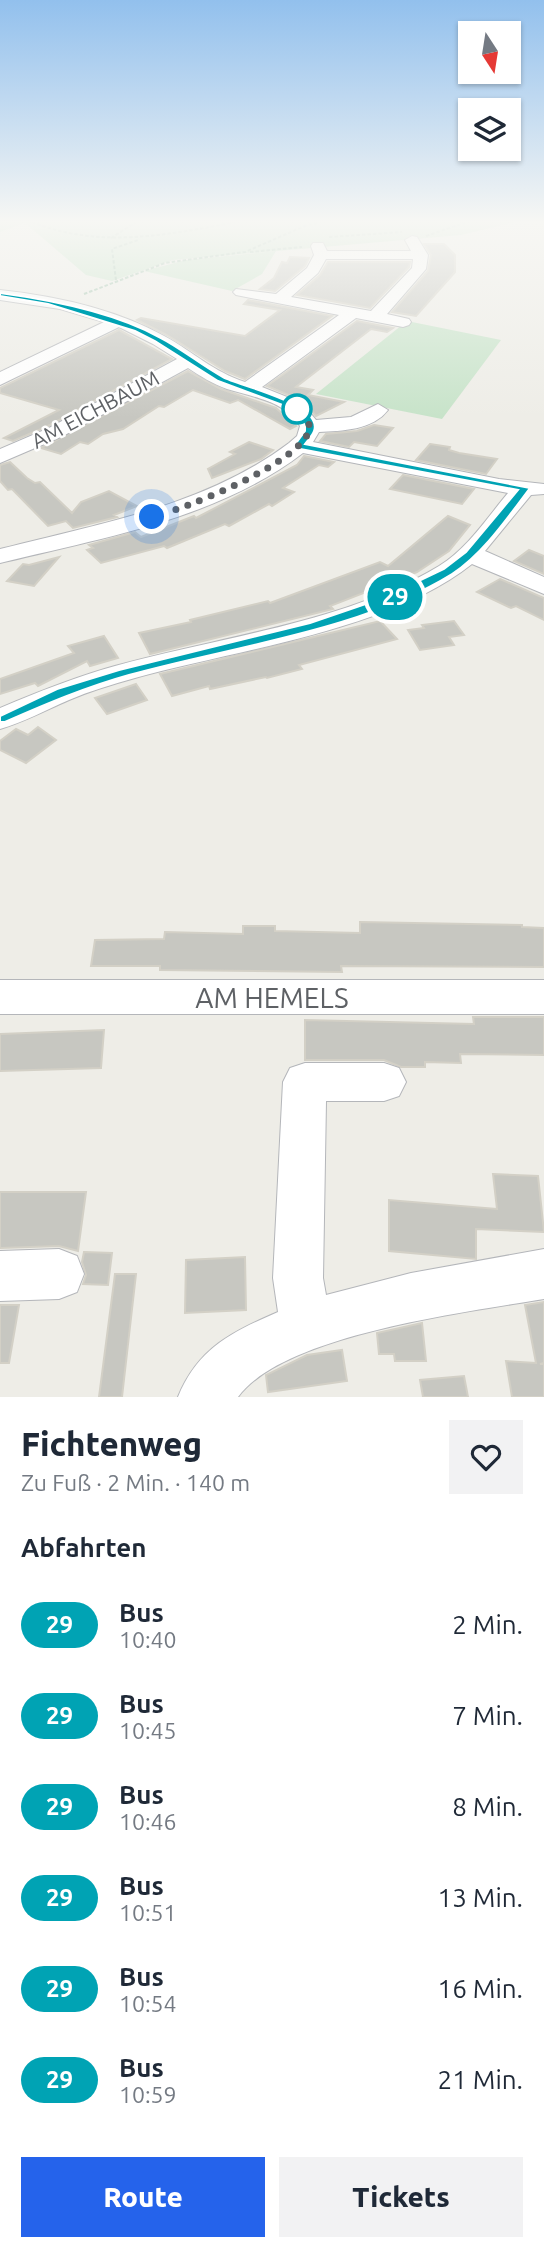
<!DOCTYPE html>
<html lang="de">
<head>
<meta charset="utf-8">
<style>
	body { margin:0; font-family:Ubuntu,sans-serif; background:#f2f2f3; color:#1f2937; height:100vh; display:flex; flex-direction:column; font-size:26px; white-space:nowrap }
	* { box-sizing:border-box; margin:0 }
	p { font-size:23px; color:#747a83 }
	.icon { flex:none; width:38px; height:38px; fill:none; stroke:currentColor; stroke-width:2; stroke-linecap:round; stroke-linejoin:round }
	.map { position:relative; height:1397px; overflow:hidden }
	.panel { display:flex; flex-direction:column; background:#fff; flex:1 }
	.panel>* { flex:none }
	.badge { padding:0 14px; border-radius:23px; font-size:24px; line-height:46px }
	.needle { width:46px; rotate:168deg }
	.fabs { position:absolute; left:458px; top:21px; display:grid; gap:14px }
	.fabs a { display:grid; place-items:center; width:63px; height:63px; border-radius:0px; background:#fff; box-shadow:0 2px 5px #0004; font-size:35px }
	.you { position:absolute; width:35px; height:35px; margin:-18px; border:5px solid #fff; border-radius:50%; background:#1a73e8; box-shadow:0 0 0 10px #1a73e833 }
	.map>.badge { position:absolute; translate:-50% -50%; box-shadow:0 0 0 4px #fff }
	h2 { padding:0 21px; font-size:26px; line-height:63px }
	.round { display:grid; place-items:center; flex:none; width:74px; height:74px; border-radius:0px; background:#f2f2f3 }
	.head { display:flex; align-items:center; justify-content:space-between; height:119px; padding:0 21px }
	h1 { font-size:33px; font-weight:800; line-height:52px }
	.button { display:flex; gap:14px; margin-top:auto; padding:14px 21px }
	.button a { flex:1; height:80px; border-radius:0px; background:#2563eb; color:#fff; font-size:28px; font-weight:800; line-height:80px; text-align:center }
	.button a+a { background:#f2f2f3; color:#1f2937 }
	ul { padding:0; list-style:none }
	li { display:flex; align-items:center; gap:21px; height:91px; padding:0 21px }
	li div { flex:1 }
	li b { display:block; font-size:26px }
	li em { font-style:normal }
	li .badge { min-width:77px; font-weight:700; text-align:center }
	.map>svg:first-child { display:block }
	.green { fill:#c7e3c9 }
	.building { fill:#c7c7c1; stroke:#d3d0c6; stroke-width:2 }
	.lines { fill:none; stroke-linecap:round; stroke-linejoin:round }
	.minor-casing { stroke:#b4b6ba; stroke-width:2 }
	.path { stroke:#a1c3ad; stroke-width:2; stroke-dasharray:3.5 2; stroke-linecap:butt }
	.minor { fill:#fff; fill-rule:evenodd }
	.line { fill:#00a3b4; stroke:#fff; stroke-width:2 }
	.walk { stroke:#5e6165; stroke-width:7; stroke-dasharray:0 12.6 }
	.stop-dot { fill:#fff; stroke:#00a3b4; stroke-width:3.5 }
	.labels { text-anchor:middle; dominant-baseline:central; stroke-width:5; stroke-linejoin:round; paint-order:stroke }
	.far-street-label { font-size:21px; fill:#5e6165; stroke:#fff }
	.near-street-label { font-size:28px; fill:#5e6165; stroke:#fff }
</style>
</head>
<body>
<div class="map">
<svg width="544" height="1397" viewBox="0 0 544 1397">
	<rect width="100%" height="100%" fill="#eeede7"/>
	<g class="green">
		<path d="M0 222H515L461 235 173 260 112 281 86 275 25 223 0 232Z"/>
		<path d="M276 251 262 274 232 291 144 271 186 260Z"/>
		<path d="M407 321 501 340 442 419 316 394Z"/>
	</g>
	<g class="building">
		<path d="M424 244H444L455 255V272L416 316 392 312 428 271 431 255Z"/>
		<path d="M290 257 309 258 305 266 275 291 260 289 274 278 282 262 287 263Z"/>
		<path d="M328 262H410L409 267 370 308 297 295 320 275Z"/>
		<path d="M248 300 332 316 245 379 225 371 167 335 137 320 141 318 245 336 280 310 244 304Z"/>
		<path d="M357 321 393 328 387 332 371 329 296 387 313 390 308 395 344 402 316 416 303 401 267 386Z"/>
		<path d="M119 330 172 359 48 426 13 441 4 438 59 410 0 393V388Z"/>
		<path d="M188 371 221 389 276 408 296 426 290 429 238 400 230 403 193 390 164 407 159 406 123 429 103 434 88 444 80 442 61 454 41 448Z"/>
		<path d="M374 425 393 428 377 446 354 442 349 447 320 441 326 434 357 431Z"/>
		<path d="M249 442 273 450 261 459 212 478 208 469 235 454 230 452Z"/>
		<path d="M430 444 450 447 449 450 459 453 497 459 486 474 416 460Z"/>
		<path d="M304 456 334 462 328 467 319 465 283 488 294 492 272 506 269 504 229 526 225 524 167 548 164 546 101 563 87 550 93 548 89 545 135 532 141 537 194 516 196 518 297 465Z"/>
		<path d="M10 462 27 478 35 483 40 482 72 513 81 502 109 491 137 506 114 515 117 517 73 528 66 521 48 526 12 489 8 490 0 481V465Z"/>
		<path d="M403 475 474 489 462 504 390 489Z"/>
		<path d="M448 516 470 525 449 551 417 572 330 606 333 609 150 654 139 633 191 622 190 620 268 601 270 603 380 562 388 566Z"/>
		<path d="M529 550 544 556V574L514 561Z"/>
		<path d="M59 557 34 586 7 581 23 564 29 565Z"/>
		<path d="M500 579 544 598V620L516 606 511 608 477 592Z"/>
		<path d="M380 621 397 639 299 665 302 669 267 678 266 677 210 689 209 686 172 696 160 674Z"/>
		<path d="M454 621 464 635 449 637 454 645 420 650 408 630 424 628 422 625Z"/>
		<path d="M104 636 118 658 90 666 87 661 38 686 35 683 0 694V679L74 653 68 646Z"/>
		<path d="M136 684 147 700 107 714 95 698Z"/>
		<path d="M38 727 56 740 26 763 0 750V741L16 729 28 735Z"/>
		<path d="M360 922 522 925V927L544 928V967L341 966 342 972 160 970V966H91L95 940 164 939 165 932 243 934V926H275V931L360 933Z"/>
		<path d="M473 1017H544V1055L460 1054 461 1063 425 1062V1067H401L384 1060H305V1020L474 1024Z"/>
		<path d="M104 1030 101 1068 0 1071V1034Z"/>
		<path d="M493 1174 538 1176 544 1232 476 1229V1259L389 1251V1200L497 1209Z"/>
		<path d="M0 1192H86L78 1251 59 1246 0 1248Z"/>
		<path d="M84 1252 112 1253 108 1285 83 1284 86 1275 82 1262Z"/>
		<path d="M245 1257 246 1310 185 1313 186 1260Z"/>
		<path d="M115 1274H136L122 1397H99Z"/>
		<path d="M544 1302V1363L540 1364H544V1397H512L506 1361 536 1363 525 1305Z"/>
		<path d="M0 1305H19L9 1363H0Z"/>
		<path d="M422 1323 426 1361H395L394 1354H379L377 1333Z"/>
		<path d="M342 1350 347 1381 268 1392 266 1375 307 1355Z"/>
		<path d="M464 1376 468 1397H423L420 1380Z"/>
	</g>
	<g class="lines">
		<g class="minor-casing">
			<g id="minor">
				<path d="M412 236 417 237 428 255 426 269 387 314 409 319 411 322 409 325 403 327 356 318 262 387 302 403 316 420 351 417 378 404 388 410C373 430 342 431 319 432L313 442 499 479 544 484V494L531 495 485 551 544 577V594L472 564C388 631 239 649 135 678 113 684 90 691 69 700 46 710 24 722 0 729V708C38 692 75 677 115 666 222 636 342 624 439 566 467 549 487 518 508 493L303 453C217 519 102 538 0 563V549C98 524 206 506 289 443L297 436 300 426C285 401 253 397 227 389 213 384 200 376 188 368L63 436 0 463V449L49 428 177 359 153 344 119 327 0 385V372L104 322 60 309 0 300V290C56 296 116 309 166 337 193 352 214 372 245 382L339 315 236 295 233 292 236 289 276 294 307 268 314 255 311 246 313 243H323L327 251H411L405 240ZM326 259H413L412 268 371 311 291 297 318 273Z"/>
				<rect x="0" y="980" width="544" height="34"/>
				<path d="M305 1063H384L399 1068 406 1082 399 1096 384 1101H326L323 1278 326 1295 411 1273 544 1249V1299C469 1312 284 1334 238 1397H178C198 1348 232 1332 278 1312L273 1278 283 1082 290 1068Z"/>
				<path d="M59 1249 77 1256 84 1274 77 1292 59 1299 0 1301V1251Z"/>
			</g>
		</g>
		<g class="path">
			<path d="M32 222C99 249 167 235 236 222"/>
			<path d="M426 236 467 222"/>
			<path d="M329 237 402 232"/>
			<path d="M111 238 136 222"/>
			<path d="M250 252 302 247"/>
			<path d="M116 280 112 249 138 240"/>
			<path d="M84 294 165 263 245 252 307 225 322 222"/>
		</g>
		<use href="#minor" class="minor"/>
	</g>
	<linearGradient id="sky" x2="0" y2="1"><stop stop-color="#92c0ed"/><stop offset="0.53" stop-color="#f7f7f4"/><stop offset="1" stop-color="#f7f7f4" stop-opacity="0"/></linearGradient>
	<rect width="544" height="418" fill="url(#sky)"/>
	<path class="line" d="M0 293C52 300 113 312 159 337 181 348 201 365 223 377 239 386 324 404 314 431 313 435 308 440 305 444L530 488C508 517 483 554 452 574 360 631 233 646 129 675 86 687 46 704 5 722H0V716L57 689 119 670 310 623 383 598 444 569 466 552 518 490 295 448 294 446 305 431V426L300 416 285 406 218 381 155 341 135 331 48 304 0 296Z"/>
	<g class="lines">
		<path class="walk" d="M152 517C184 509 308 461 310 426L297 409"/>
	</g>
	<circle class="stop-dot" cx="297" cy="409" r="14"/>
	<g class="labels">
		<g class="far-street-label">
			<text transform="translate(95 409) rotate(-28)">AM EICHBAUM</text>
		</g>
		<g class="near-street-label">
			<text x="272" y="997">AM HEMELS</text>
		</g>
	</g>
</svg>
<div class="fabs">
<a><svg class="needle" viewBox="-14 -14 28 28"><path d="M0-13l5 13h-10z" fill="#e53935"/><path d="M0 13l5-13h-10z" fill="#747a83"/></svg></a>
<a><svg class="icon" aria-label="layers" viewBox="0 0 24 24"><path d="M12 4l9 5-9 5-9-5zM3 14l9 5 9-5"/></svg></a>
</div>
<div class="you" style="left:152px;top:517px"></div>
<b class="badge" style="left:395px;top:597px;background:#00a3b4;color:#fff">29</b>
</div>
<section class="panel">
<div class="head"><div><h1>Fichtenweg</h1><p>Zu Fuß · 2 Min. · 140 m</p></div><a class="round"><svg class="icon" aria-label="heart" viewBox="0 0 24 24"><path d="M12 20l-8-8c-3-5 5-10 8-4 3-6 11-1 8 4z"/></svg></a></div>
<h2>Abfahrten</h2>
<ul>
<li><span class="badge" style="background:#00a3b4;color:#fff">29</span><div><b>Bus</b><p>10:40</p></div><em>2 Min.</em></li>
<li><span class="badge" style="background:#00a3b4;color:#fff">29</span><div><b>Bus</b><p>10:45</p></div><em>7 Min.</em></li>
<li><span class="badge" style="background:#00a3b4;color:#fff">29</span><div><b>Bus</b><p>10:46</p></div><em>8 Min.</em></li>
<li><span class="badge" style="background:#00a3b4;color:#fff">29</span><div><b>Bus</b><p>10:51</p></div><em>13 Min.</em></li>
<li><span class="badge" style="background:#00a3b4;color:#fff">29</span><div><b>Bus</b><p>10:54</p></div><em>16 Min.</em></li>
<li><span class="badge" style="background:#00a3b4;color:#fff">29</span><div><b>Bus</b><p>10:59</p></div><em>21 Min.</em></li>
</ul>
<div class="button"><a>Route</a><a>Tickets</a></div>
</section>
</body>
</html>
